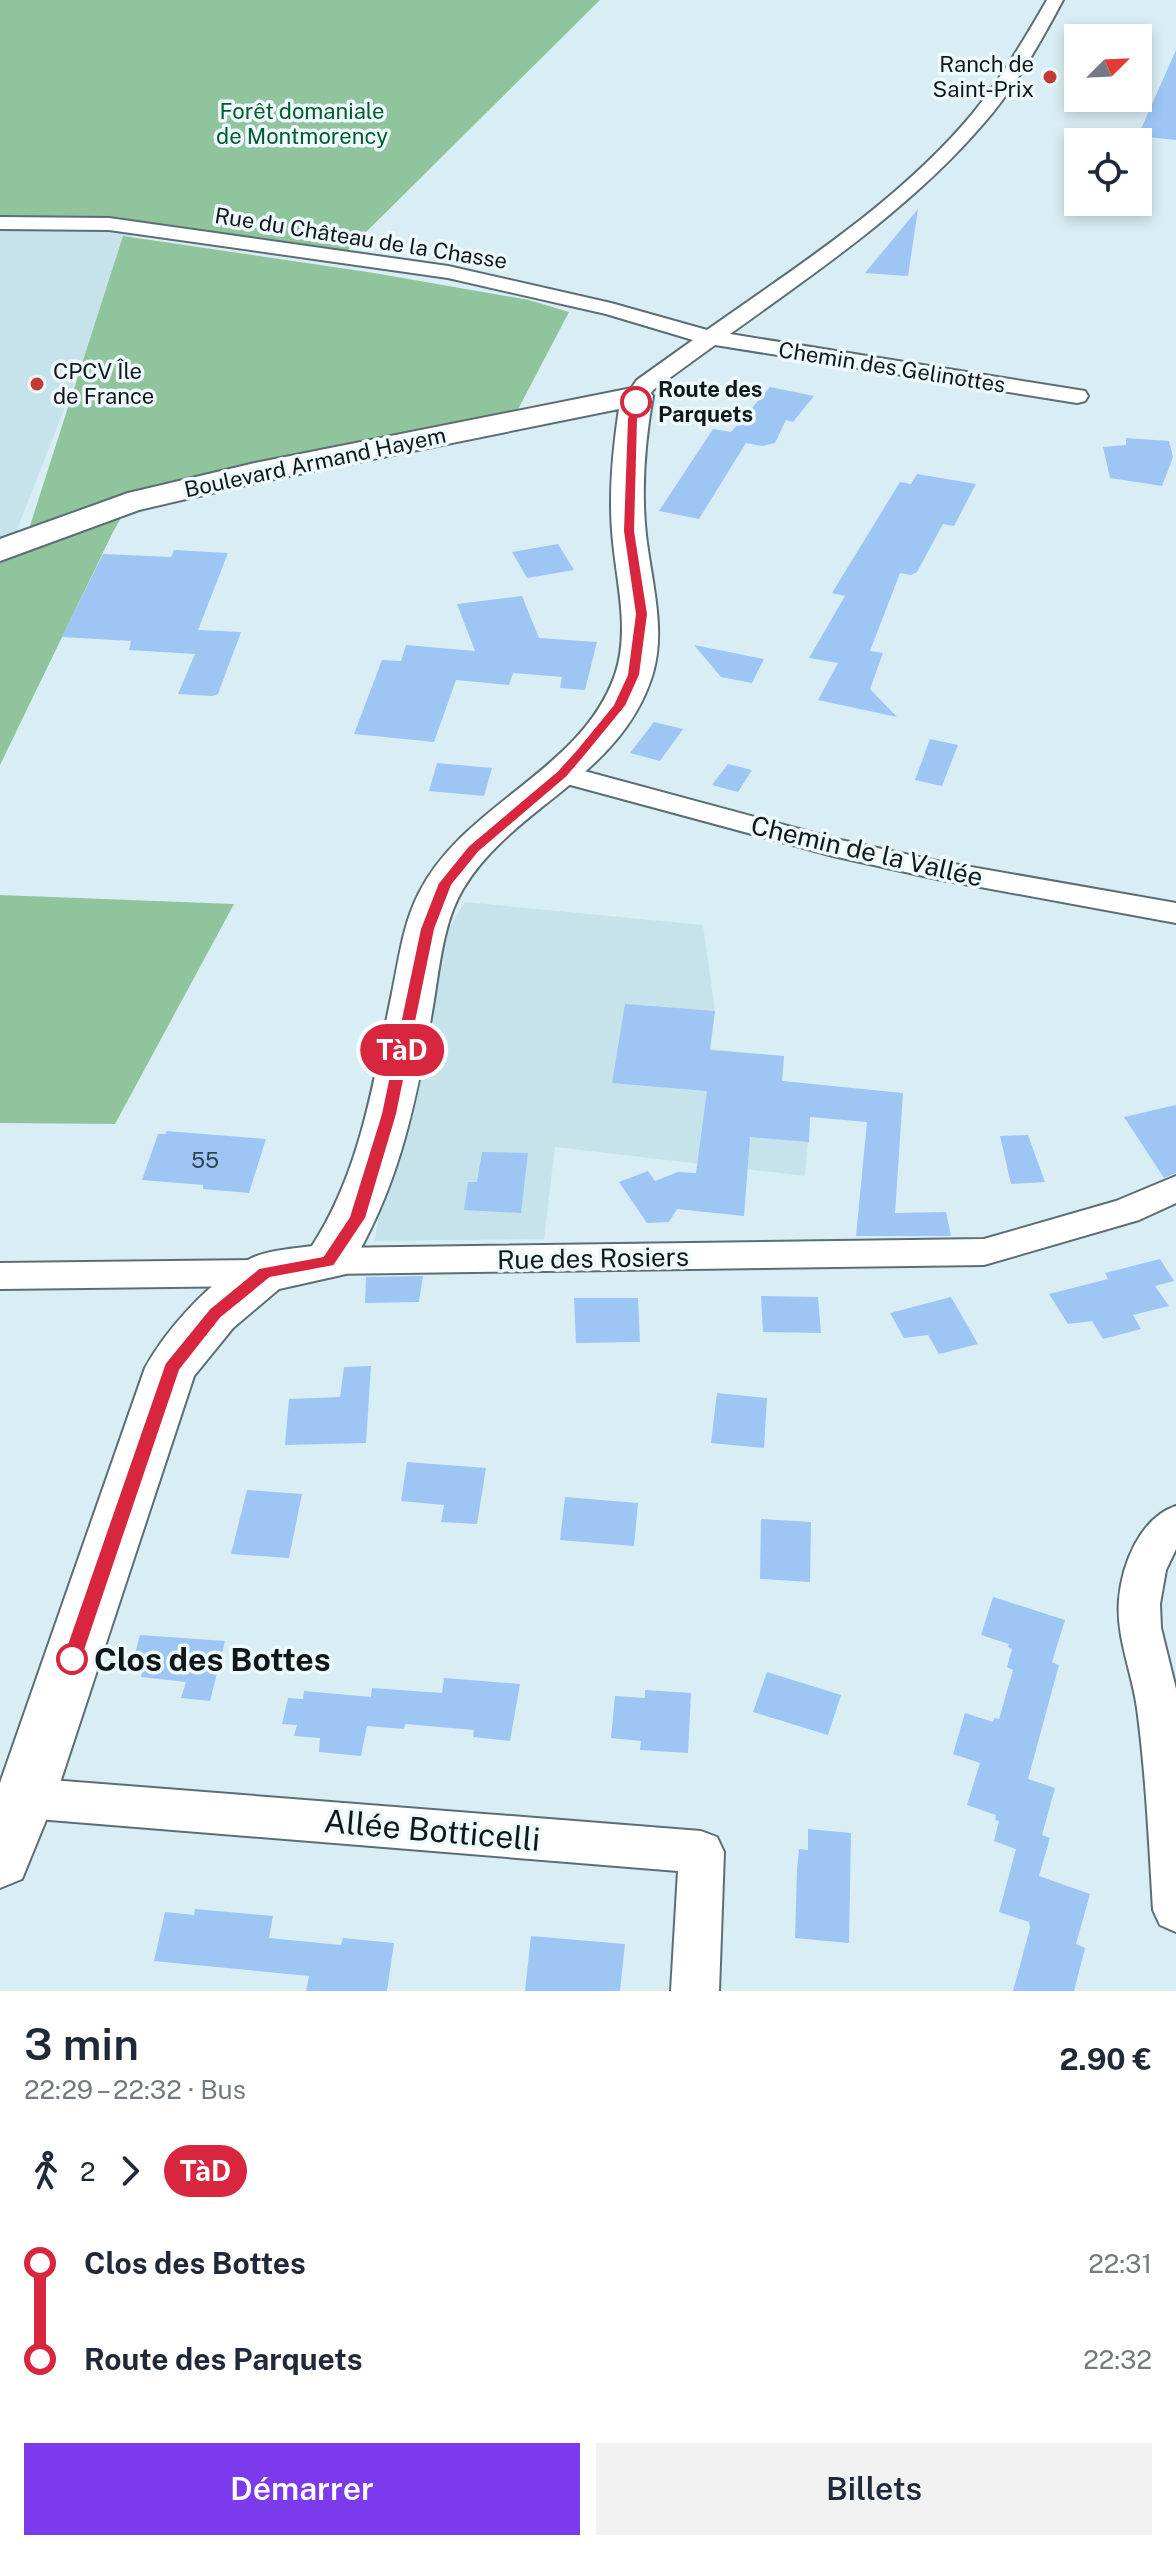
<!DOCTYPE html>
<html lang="fr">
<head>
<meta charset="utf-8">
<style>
	body { margin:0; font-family:"Public Sans",sans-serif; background:#f2f2f3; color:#1f2937; height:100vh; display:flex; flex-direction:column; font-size:30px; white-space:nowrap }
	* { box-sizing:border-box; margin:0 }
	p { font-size:26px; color:#747a83 }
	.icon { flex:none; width:44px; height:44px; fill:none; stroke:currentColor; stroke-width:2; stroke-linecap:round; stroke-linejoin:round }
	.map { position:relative; height:1991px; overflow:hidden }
	.sheet { display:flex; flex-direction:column; background:#fff; flex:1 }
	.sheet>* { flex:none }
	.badge { padding:0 16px; border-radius:26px; font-size:28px; line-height:52px }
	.needle { width:52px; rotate:66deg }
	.fabs { position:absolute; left:1064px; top:24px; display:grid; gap:16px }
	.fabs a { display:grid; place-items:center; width:88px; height:88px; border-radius:0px; background:#fff; box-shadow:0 4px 12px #0003; font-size:40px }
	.map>.badge { position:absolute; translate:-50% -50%; box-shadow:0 0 0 4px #fff }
	.legs { display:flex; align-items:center; gap:12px; height:88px; padding:0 24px; font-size:26px }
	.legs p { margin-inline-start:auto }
	.headline { display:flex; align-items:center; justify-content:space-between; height:136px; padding:0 24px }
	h1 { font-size:44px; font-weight:600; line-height:60px }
	.button { display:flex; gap:16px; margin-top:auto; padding:16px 24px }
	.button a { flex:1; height:92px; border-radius:0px; background:#7c3aed; color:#fff; font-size:32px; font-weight:600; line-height:92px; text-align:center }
	.button a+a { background:#f2f2f3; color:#1f2937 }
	ul { padding:0 24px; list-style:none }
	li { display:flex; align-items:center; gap:28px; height:96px; font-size:30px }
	li i { display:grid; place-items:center; width:12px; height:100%; margin:0 10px; background:currentColor }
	li i::after { content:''; width:20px; height:20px; margin:-10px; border:6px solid; border-radius:50%; background:#fff }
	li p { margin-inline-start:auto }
	li:first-child i { background:linear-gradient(#0000 50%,currentColor 0) }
	li:last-child i { background:linear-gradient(currentColor 50%,#0000 0) }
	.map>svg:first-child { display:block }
	.built { fill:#c6e3ec }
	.forest { fill:#8fc49c }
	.building { fill:#9dc6f5 }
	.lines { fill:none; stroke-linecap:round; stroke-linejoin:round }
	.minor-casing { stroke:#5b6e73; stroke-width:4 }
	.secondary-casing { stroke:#5b6e73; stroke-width:4 }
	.minor { fill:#fff; fill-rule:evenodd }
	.secondary { fill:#fff; fill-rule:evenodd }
	.line-1 { fill:#d7263d; stroke:#fff; stroke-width:2 }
	.poi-dot { fill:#c73934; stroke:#edf9fd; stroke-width:3 }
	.stop-1-dot { fill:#fff; stroke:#d7263d; stroke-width:4 }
	.labels { text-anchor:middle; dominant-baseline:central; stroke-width:7; stroke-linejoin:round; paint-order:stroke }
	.far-poi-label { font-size:22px; fill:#101719; stroke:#edf9fd; text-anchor:end }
	.far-park-label { font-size:22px; fill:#005c2b; stroke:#edf9fd }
	.far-street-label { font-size:22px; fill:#101719; stroke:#edf9fd }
	.far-stop-label { font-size:22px; font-weight:bold; fill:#101719; stroke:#edf9fd; text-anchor:start }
	.number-label { font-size:22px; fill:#334350 }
	.street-label { font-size:26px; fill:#101719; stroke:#edf9fd }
	.near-stop-label { font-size:32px; font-weight:bold; fill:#101719; stroke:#edf9fd; text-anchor:start }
	.near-street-label { font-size:32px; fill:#101719; stroke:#edf9fd }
</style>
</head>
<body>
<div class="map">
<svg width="1176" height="1991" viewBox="0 0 1176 1991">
	<rect width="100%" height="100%" fill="#d9eef4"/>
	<g class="built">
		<path d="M0 223 135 228 13 540 0 545Z"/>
		<path d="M465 902 703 925 715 1011 710 1049 784 1056 782 1081 813 1084 805 1176 555 1147 544 1239 374 1241 439 945Z"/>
	</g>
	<g class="forest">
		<path d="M0 0H600L347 251 0 218Z"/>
		<path d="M123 236 374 273 529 300 569 312 515 415 28 532Z"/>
		<path d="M127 507 113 532 0 765V556Z"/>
		<path d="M0 895 234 904 115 1124 0 1123Z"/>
	</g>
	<g class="building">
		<path d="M1176 50V140L1138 136Z"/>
		<path d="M918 209 908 276 865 273Z"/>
		<path d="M770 387 814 396 793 422 786 420 775 443 762 446 746 443 699 519 659 511 713 429 731 432Z"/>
		<path d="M1126 438 1169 441 1173 457 1162 486 1110 478 1103 447 1126 445Z"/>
		<path d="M917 474 976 484 954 526 943 524 917 572 911 575 900 573 870 651 883 653 870 689 897 717 818 700 838 663 809 658 845 596 832 593 900 482 911 484Z"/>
		<path d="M558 544 574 570 527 578 512 552Z"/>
		<path d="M174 550 228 553 198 630 241 632 218 694 212 696 178 694 195 654 129 650 131 641 62 637 103 554 171 557Z"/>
		<path d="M522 596 539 638 597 642 585 690 560 688 562 677 513 673 509 685 456 680 434 742 354 734 382 660 401 661 406 645 475 651 457 604Z"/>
		<path d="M694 645 764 659 752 683 721 677Z"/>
		<path d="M654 722 683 729 660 761 630 753Z"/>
		<path d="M930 739 958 745 942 786 915 780Z"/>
		<path d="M437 763 492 768 484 796 429 791Z"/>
		<path d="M728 764 752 770 738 792 712 785Z"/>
		<path d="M625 1004 715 1011 710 1050 784 1056 782 1081 903 1093 895 1213 946 1212 951 1236H856L867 1122 810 1117 809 1142 750 1137 744 1216 677 1209 669 1222 647 1223 619 1182 648 1171 655 1181 678 1172 696 1173 707 1091 612 1083Z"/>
		<path d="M1176 1105V1173L1164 1178 1124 1117Z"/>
		<path d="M167 1131 266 1139 249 1193 203 1189V1185L142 1180 158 1134H165Z"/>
		<path d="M1028 1135 1045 1182 1011 1184 1000 1136Z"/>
		<path d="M482 1152 528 1153 521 1213 464 1210 468 1182H477Z"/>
		<path d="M1160 1259 1174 1281 1155 1286 1169 1306 1133 1315 1141 1329 1103 1339 1092 1321 1068 1324 1049 1294 1108 1279 1105 1273Z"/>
		<path d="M423 1276 419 1302 365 1303 366 1277Z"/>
		<path d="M761 1296 818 1297 821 1333 763 1332Z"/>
		<path d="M951 1297 978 1344 939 1354 928 1335 904 1338 890 1313Z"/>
		<path d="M574 1298H638L640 1342 576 1343Z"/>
		<path d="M371 1366 366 1443 285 1445 289 1399 340 1397 344 1367Z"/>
		<path d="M717 1393 767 1398 764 1448 711 1443Z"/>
		<path d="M407 1462 486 1468 477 1524 441 1522 444 1505 401 1501Z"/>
		<path d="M247 1490 302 1494 289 1558 231 1554Z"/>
		<path d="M565 1497 638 1503 634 1546 560 1540Z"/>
		<path d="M761 1519 811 1522 810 1582 760 1579Z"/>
		<path d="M993 1597 1065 1620 1052 1662 1059 1665 1028 1779 1055 1788 1042 1835 1050 1838 1039 1876 1090 1894 1076 1944 1085 1948 1074 1991H1013L1030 1928 1029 1922 999 1912 1016 1849 994 1841 999 1821 995 1820 996 1815 967 1805 980 1763 953 1754 965 1713 993 1722 994 1718 999 1719 1013 1670 1007 1667 1012 1649 1008 1647 1009 1644 981 1635Z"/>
		<path d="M140 1635 225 1641 210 1701 181 1698 186 1682 141 1677 142 1673 130 1672Z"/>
		<path d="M767 1672 841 1695 828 1735 753 1712Z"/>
		<path d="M444 1678 520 1684 510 1741 473 1737 474 1730 405 1724 404 1729 367 1726 361 1756 319 1752 320 1738 294 1736 297 1725 282 1724 288 1698 303 1699 304 1691 371 1697 372 1688 442 1693Z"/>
		<path d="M645 1690 691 1693 688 1753 640 1750 641 1741 611 1738 615 1696 645 1698Z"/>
		<path d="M808 1829 851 1833 849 1943 795 1938 797 1870 799 1849 808 1850Z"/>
		<path d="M195 1909 273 1916 269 1938 341 1945 343 1938 394 1943 387 1991H306L309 1976 154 1961 165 1912 194 1915Z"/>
		<path d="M531 1936 625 1944 620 1991H525Z"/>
	</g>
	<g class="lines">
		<g class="minor-casing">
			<g id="minor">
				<path d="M1047 0H1063C1040 43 1016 86 984 123 912 207 819 270 730 334L1085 391 1088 396 1085 401 1077 403 715 345 653 390 645 401H629L626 396 637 380 693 340 606 314 448 278 109 230 0 229V217L109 218 448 266 611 303 707 330C799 265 900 201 973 113 1002 77 1024 40 1047 0Z"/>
				<path d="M562 765 836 839 937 861 1176 903V923L937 879 833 856 552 780 548 774 552 768Z"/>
				<path d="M1176 1176V1203L1139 1220 984 1265 328 1274 315 1270 310 1261 315 1252 328 1248 984 1239 1116 1201Z"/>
				<path d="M265 1260 278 1263 283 1273 278 1283 265 1286 0 1289V1263Z"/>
				<path d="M1176 1506V1549L1166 1570 1160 1604 1161 1628 1176 1689V1932L1160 1925 1153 1910C1149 1843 1146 1775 1137 1708 1132 1672 1116 1637 1119 1600 1122 1564 1140 1518 1176 1506Z"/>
				<path d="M25 1778 701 1831 717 1837 724 1852 719 1991H671L678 1871 25 1818 9 1812 3 1798 9 1784Z"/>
			</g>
		</g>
		<g class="secondary-casing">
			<path id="secondary" d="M637 387 648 389 653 396C645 441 641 489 646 535 651 580 666 628 653 673 622 777 513 805 463 889 441 926 439 976 431 1018 414 1112 397 1192 346 1274L279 1289 233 1328 194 1376 55 1798 22 1879 0 1888V1783L145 1368C167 1328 207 1285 246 1261 264 1250 292 1249 312 1246 361 1171 374 1079 392 993 399 959 403 924 419 893 464 803 581 772 615 675 631 628 615 578 612 530 609 490 613 449 619 409L255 483 139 510 0 561V539L128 493 255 463Z"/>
		</g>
		<use href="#minor" class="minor"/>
		<use href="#secondary" class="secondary"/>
	</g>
	<path class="line-1" d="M632 400 641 402 638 419 635 531 648 614 640 675 626 706 585 756 567 777 479 852 452 885 435 929 397 1114 366 1218 334 1266 270 1278 221 1318 180 1370 82 1659 79 1665 72 1668 65 1665 62 1659 165 1363 209 1309 259 1268 323 1256 349 1217 381 1114 420 929 438 883 468 846 557 771 576 750 613 705 627 675 635 614 623 531 627 419Z"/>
	<g class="poi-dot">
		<circle cx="1050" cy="77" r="8"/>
		<circle cx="37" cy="384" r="8"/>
	</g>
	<g class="stop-1-dot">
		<circle cx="636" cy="402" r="14"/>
		<circle cx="72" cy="1659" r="14"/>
	</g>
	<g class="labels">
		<g class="far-poi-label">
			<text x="1034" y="64">Ranch de<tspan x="1034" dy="25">Saint-Prix</tspan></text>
			<text x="53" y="371" text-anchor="start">CPCV Île<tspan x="53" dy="25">de France</tspan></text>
		</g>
		<g class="far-park-label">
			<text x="302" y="111">Forêt domaniale<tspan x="302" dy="25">de Montmorency</tspan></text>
		</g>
		<g class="far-street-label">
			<text transform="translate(361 238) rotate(9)">Rue du Château de la Chasse</text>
			<text transform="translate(892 367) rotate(9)">Chemin des Gelinottes</text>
			<text transform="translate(315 462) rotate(-12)">Boulevard Armand Hayem</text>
		</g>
		<g class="far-stop-label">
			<text x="658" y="389">Route des<tspan x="658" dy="25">Parquets</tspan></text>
		</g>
		<g class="number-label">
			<text x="205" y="1160">55</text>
		</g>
		<g class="street-label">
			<text transform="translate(867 851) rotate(13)">Chemin de la Vallée</text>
			<text transform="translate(593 1258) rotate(-1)">Rue des Rosiers</text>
		</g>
		<g class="near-stop-label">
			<text x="94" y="1659">Clos des Bottes</text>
		</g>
		<g class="near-street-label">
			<text transform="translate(432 1830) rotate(5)">Allée Botticelli</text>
		</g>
	</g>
</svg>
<div class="fabs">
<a><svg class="needle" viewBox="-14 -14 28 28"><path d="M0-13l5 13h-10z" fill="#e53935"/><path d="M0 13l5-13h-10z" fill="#747a83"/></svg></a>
<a><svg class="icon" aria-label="locate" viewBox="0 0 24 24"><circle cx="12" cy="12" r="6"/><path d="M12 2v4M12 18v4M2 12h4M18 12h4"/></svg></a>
</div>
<b class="badge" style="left:402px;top:1050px;background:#d7263d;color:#fff">TàD</b>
</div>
<section class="sheet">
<div class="headline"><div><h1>3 min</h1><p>22:29 – 22:32 · Bus</p></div><b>2.90 €</b></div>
<div class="legs"><svg class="icon" aria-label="walk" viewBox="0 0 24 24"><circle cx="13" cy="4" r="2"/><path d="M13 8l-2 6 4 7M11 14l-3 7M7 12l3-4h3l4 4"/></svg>2<svg class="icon" aria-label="forward" viewBox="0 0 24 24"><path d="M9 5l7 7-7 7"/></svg><b class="badge" style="background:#d7263d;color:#fff">TàD</b></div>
<ul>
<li><i style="color:#d7263d"></i><b>Clos des Bottes</b><p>22:31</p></li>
<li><i style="color:#d7263d"></i><b>Route des Parquets</b><p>22:32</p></li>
</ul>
<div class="button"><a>Démarrer</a><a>Billets</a></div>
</section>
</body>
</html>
